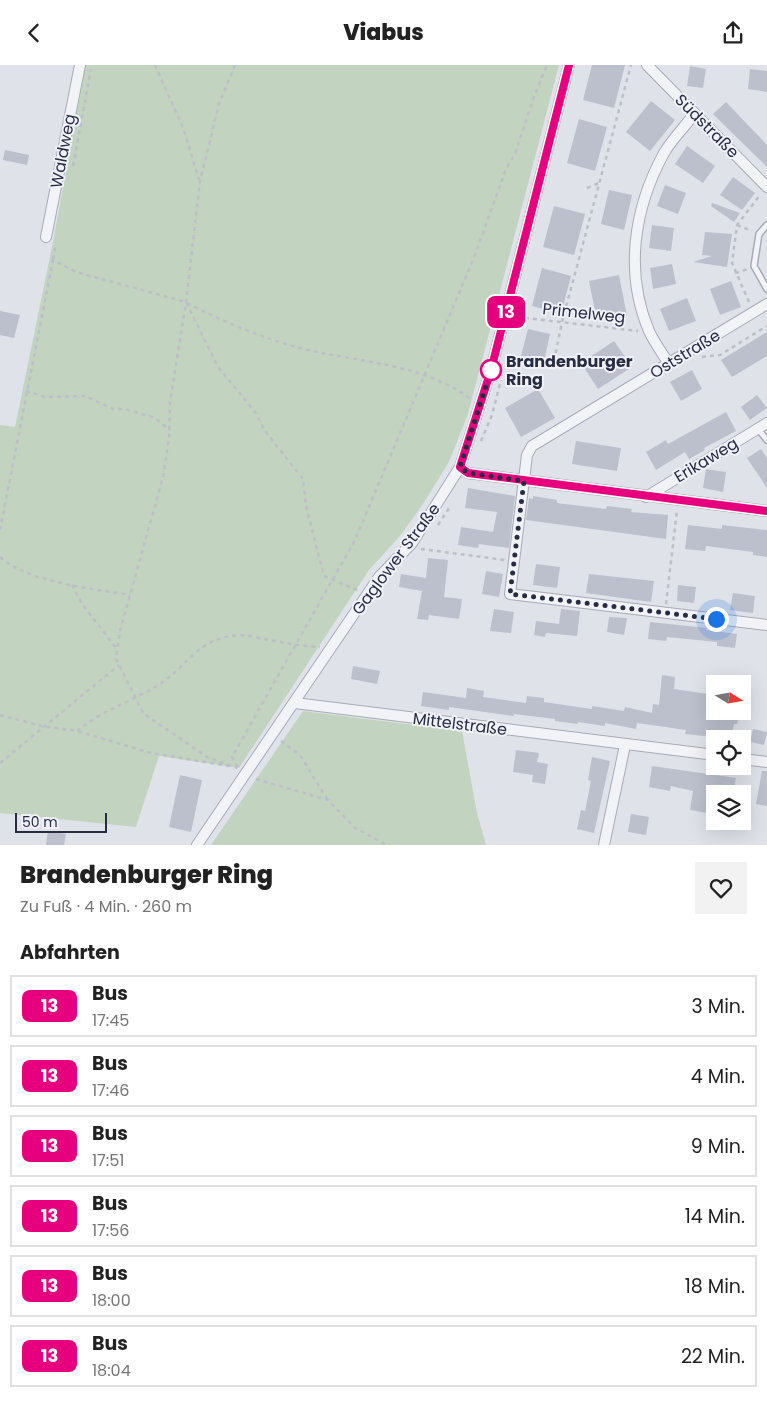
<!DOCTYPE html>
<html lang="de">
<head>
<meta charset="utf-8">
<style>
	body { margin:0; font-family:Poppins,sans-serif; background:#f2f2f2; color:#222; height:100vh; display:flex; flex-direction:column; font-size:19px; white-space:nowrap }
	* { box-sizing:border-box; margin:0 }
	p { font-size:16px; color:#767676 }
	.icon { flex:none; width:28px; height:28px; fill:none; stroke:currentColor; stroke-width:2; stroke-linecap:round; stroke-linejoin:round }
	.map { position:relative; height:780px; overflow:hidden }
	.details { display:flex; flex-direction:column; background:#fff; flex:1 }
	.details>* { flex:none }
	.badge { padding:0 10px; border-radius:8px; font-size:18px; line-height:32px }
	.needle { width:32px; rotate:101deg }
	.controls { position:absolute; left:706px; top:610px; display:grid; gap:10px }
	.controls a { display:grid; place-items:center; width:45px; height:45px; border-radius:0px; background:#fff; box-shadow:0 5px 20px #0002; font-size:25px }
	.scale { position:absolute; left:15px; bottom:12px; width:92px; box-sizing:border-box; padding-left:5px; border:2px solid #272c42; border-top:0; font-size:14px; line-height:18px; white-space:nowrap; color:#272c42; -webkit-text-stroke:4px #eff1f7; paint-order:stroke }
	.you { position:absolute; width:25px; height:25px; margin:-12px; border:4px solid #fff; border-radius:50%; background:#1a73e8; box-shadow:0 0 0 8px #1a73e833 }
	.map>.badge { position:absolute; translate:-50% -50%; box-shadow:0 0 0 2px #fff }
	h2 { padding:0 20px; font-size:19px; line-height:45px }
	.round { display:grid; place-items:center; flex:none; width:52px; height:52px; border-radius:0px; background:#f2f2f2 }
	.overview { display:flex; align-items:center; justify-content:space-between; height:85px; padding:0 20px }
	h1 { font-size:24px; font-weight:800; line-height:38px }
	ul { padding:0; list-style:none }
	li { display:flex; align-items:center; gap:15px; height:62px; margin:0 10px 8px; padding:0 10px; border:2px solid #e0e0e0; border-radius:0px }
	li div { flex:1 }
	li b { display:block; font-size:19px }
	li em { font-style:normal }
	li .badge { min-width:55px; font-weight:700; text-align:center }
	header { display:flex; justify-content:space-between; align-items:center; height:65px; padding:0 20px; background:#fff; font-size:22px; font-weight:800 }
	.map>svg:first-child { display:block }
	.green { fill:#c2d4c0 }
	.building { fill:#bcc0cd }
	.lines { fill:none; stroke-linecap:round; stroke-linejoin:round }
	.lane-casing { stroke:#a8abb7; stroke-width:8 }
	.street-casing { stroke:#a8abb7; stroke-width:12 }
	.path { stroke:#bdbfc8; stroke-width:2.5; stroke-dasharray:4 4; stroke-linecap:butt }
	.lane { stroke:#f2f3f7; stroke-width:5 }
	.street { stroke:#f2f3f7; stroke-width:10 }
	.line-casing { stroke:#fff; stroke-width:11 }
	.line { stroke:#e6007e; stroke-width:8 }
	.walk { stroke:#272c42; stroke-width:5; stroke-dasharray:0 9 }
	.stop-dot { fill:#fff; stroke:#e6007e; stroke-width:2.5 }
	.labels { text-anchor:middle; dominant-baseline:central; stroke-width:4; stroke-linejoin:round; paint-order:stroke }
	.street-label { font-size:16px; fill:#272c42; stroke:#eff1f7 }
	.stop-label { font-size:16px; font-weight:bold; fill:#272c42; stroke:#eff1f7; text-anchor:start }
</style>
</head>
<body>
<header><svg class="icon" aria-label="back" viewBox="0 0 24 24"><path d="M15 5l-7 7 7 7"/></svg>Viabus<svg class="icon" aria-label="share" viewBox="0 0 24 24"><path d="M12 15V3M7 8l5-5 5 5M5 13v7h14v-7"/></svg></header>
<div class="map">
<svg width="767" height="780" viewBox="0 0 767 780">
	<rect width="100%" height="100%" fill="#dfe2e9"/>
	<g class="green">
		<path d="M76 0H559L468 349 449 397 423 439 400 471 369 505 239 703 159 691 136 762 0 748V360L15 362 52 182 84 9Z"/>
		<path d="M303 646 462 666 477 748 486 780H211Z"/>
	</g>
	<g class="building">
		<path d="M592 0H625L614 43 583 35Z"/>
		<path d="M690 1 706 4 703 23 687 21Z"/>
		<path d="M750 4 767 6V27L748 24Z"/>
		<path d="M651 36 675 55 650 86 626 67Z"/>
		<path d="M726 37 767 80V102L713 49Z"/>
		<path d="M579 54 607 62 595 106 567 98Z"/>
		<path d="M687 81 715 101 703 118 675 99Z"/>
		<path d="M5 85 29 90 27 100 3 95Z"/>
		<path d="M733 112 755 128 742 145 720 130Z"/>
		<path d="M665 120 686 128 678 149 657 141Z"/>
		<path d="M609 125 632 130 624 165 601 159Z"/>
		<path d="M712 138 740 148 734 157 711 141Z"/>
		<path d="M554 141 585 149 574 190 543 182Z"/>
		<path d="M652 160 674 163 671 186 649 183Z"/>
		<path d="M705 167 732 169 727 202 693 197 712 191 702 190Z"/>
		<path d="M672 199 676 219 653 224 650 203Z"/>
		<path d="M542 203 571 211 561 249 532 241Z"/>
		<path d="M619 210 627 251 597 256 589 216Z"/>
		<path d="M731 216 741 242 720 250 710 224Z"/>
		<path d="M687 233 696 256 669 266 660 244Z"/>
		<path d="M0 246 20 250 14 273 0 270Z"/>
		<path d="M528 264 550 269 543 301 520 295Z"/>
		<path d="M767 267V291L732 312 721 295Z"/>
		<path d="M614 276 632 302 598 324 581 298Z"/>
		<path d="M692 305 702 324 681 336 670 317Z"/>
		<path d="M538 324 555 353 521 372 505 343Z"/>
		<path d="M757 330 767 343 750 355 741 342Z"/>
		<path d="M726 347 736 366 704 383 705 385 689 394 685 387 656 405 646 387 666 375 668 379Z"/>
		<path d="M576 376 621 383 617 406 572 399Z"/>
		<path d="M761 384 767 393V423L747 393Z"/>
		<path d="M706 404 726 407 723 427 703 423Z"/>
		<path d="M468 423 515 431 509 483 479 479 478 483 458 480 461 462 493 467 497 447 465 443Z"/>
		<path d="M533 431 557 435V438L606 444 607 441 632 444 631 447 668 450 666 474 526 455 529 433 533 434Z"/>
		<path d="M688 460 722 464V460L767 465V492L753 490V487L706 481 705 486 685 484Z"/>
		<path d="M428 493 448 495 444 532 462 534 459 554 429 550 428 555 417 554 422 526 399 522 401 509 426 513Z"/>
		<path d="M536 499 560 502 557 523 533 520Z"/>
		<path d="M486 506 503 509 499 532 482 529Z"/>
		<path d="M589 509 654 516 651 537 586 528Z"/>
		<path d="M678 520 696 522 694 538 677 536Z"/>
		<path d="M733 528 755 531 753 548 730 545Z"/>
		<path d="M494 544 514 547 511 568 490 566Z"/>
		<path d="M561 544 580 546 577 571 546 568 545 572 534 570 536 556 559 559Z"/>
		<path d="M609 552 627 553 624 570 607 567Z"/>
		<path d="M650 557 707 563 706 565 737 569 735 583 717 581V577L667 572 666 576 648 574Z"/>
		<path d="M353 601 380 606 377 619 351 614Z"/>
		<path d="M662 610 675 612 674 624 714 630 712 646 739 649 737 659H734L731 674 685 669 686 665 637 658 636 664 605 658V661L578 657V659L555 656V654L514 649V651L449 642V645L421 641 423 627 466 633 467 623 484 626 483 632 526 638 527 631 544 633V637L592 644V641L624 646 625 642 652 648 653 639 659 640Z"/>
		<path d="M753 664 767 667 764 680 750 677Z"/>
		<path d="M516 685 539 688 537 697 548 699 545 719 532 717 533 710 513 707Z"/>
		<path d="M592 692 610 696 594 768 577 764 581 745 585 746 591 716 588 715Z"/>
		<path d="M652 701 736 713 733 729 712 728 708 748 690 745 693 726 671 721 670 726 649 722Z"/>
		<path d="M762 706H767V741L756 739Z"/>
		<path d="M180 710 202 715 191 767 169 762Z"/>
		<path d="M631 749 649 752 646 770 628 767Z"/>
		<path d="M48 766 66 769 64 780H46Z"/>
	</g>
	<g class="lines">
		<g class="lane-casing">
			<g id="lane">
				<path d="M767 160 759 169 754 201 767 224"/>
				<path d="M758 364 767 375"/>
			</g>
		</g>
		<g class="street-casing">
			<g id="street">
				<path d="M647 0 767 122"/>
				<path d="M46 172 80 0"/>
				<path d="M767 239 532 381 527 390 510 529 767 560"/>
				<path d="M669 299C662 288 654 277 649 266 624 207 634 143 664 88 672 74 684 63 694 49"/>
				<path d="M460 402 468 408 767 446"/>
				<path d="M646 432 767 358"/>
				<path d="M295 638 715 690"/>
				<path d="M742 694 767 697"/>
				<path d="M197 780 379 512 412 478 460 402 491 305 569 0"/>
				<path d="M604 780 625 680"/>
			</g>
		</g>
		<g class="path">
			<path d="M155 0 184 65 199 115"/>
			<path d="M235 0 219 39 200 116 186 237 170 337 169 374 163 412 120 566 116 594 143 648 207 692 237 703"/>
			<path d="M73 101 91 4"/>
			<path d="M587 123 601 117"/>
			<path d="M737 160 752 166"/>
			<path d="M53 194 56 178"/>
			<path d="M735 208 748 204"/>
			<path d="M749 237 732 198 737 160 760 130"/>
			<path d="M187 238C224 257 264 274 304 284 362 298 421 298 471 334"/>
			<path d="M517 252 638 266"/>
			<path d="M702 292 720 290 767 261"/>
			<path d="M554 296 562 257 631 0"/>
			<path d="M26 326 45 332 85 331 113 344H125L155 353 170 365"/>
			<path d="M481 376 492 350 501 315"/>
			<path d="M438 460 451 440"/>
			<path d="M0 465 53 195 76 207 186 237 218 302 255 347 265 366 303 414 306 441 324 511 359 526"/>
			<path d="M421 484 505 495"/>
			<path d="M0 492C27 517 94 524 130 530"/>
			<path d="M72 520 82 539 117 584"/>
			<path d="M666 539 677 445"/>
			<path d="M0 650 42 661 77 666 151 688 229 701"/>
			<path d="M77 666C101 646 130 637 157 621 188 602 197 572 240 570 249 570 261 574 270 575 287 579 303 581 320 582"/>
			<path d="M281 676 300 690 327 734"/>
			<path d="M0 698 119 600"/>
			<path d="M238 702 232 692 355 475 473 195 506 104 515 89 533 34 547 0"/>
			<path d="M256 714 328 735 355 763 387 780"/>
		</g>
		<use href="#lane" class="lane"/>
		<use href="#street" class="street"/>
	</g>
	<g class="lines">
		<g class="line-casing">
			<path id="line" d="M569 0 491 305 460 402 468 408 767 446"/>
		</g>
		<use href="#line" class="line"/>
		<path class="walk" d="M491 305 460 402 468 408 524 416 510 529 716 554"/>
	</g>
	<circle class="stop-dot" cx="491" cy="305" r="10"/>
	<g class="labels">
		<g class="street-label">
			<text transform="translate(707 61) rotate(45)">Südstraße</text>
			<text transform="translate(63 86) rotate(-79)">Waldweg</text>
			<text transform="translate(584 248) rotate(6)">Primelweg</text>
			<text transform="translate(685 289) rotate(-31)">Oststraße</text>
			<text transform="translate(706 395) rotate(-31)">Erikaweg</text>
			<text transform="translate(396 494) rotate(-53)">Gaglower Straße</text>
			<text transform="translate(460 659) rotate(7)">Mittelstraße</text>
		</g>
		<g class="stop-label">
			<text x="506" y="296">Brandenburger<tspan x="506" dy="18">Ring</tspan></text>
		</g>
	</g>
</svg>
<div class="controls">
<a><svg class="needle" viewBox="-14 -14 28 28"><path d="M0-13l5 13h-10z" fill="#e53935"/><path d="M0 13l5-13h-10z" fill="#767676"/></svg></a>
<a><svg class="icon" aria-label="locate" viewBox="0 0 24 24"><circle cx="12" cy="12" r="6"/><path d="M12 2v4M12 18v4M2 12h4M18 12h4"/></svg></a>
<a><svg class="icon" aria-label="layers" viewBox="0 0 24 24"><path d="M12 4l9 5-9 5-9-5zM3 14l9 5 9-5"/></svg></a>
</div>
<div class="scale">50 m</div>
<div class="you" style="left:716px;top:554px"></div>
<b class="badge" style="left:506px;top:247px;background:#e6007e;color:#fff">13</b>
</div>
<section class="details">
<div class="overview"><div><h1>Brandenburger Ring</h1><p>Zu Fuß · 4 Min. · 260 m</p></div><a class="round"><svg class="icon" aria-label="heart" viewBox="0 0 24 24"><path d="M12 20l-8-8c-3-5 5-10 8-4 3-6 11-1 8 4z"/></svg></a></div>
<h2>Abfahrten</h2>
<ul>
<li><span class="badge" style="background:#e6007e;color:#fff">13</span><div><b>Bus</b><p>17:45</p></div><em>3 Min.</em></li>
<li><span class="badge" style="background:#e6007e;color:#fff">13</span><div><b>Bus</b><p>17:46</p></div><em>4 Min.</em></li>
<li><span class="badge" style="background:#e6007e;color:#fff">13</span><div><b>Bus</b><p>17:51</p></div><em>9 Min.</em></li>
<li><span class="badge" style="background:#e6007e;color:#fff">13</span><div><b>Bus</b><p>17:56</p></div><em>14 Min.</em></li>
<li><span class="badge" style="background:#e6007e;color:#fff">13</span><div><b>Bus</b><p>18:00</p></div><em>18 Min.</em></li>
<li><span class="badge" style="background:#e6007e;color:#fff">13</span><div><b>Bus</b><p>18:04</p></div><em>22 Min.</em></li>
</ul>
</section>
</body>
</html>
